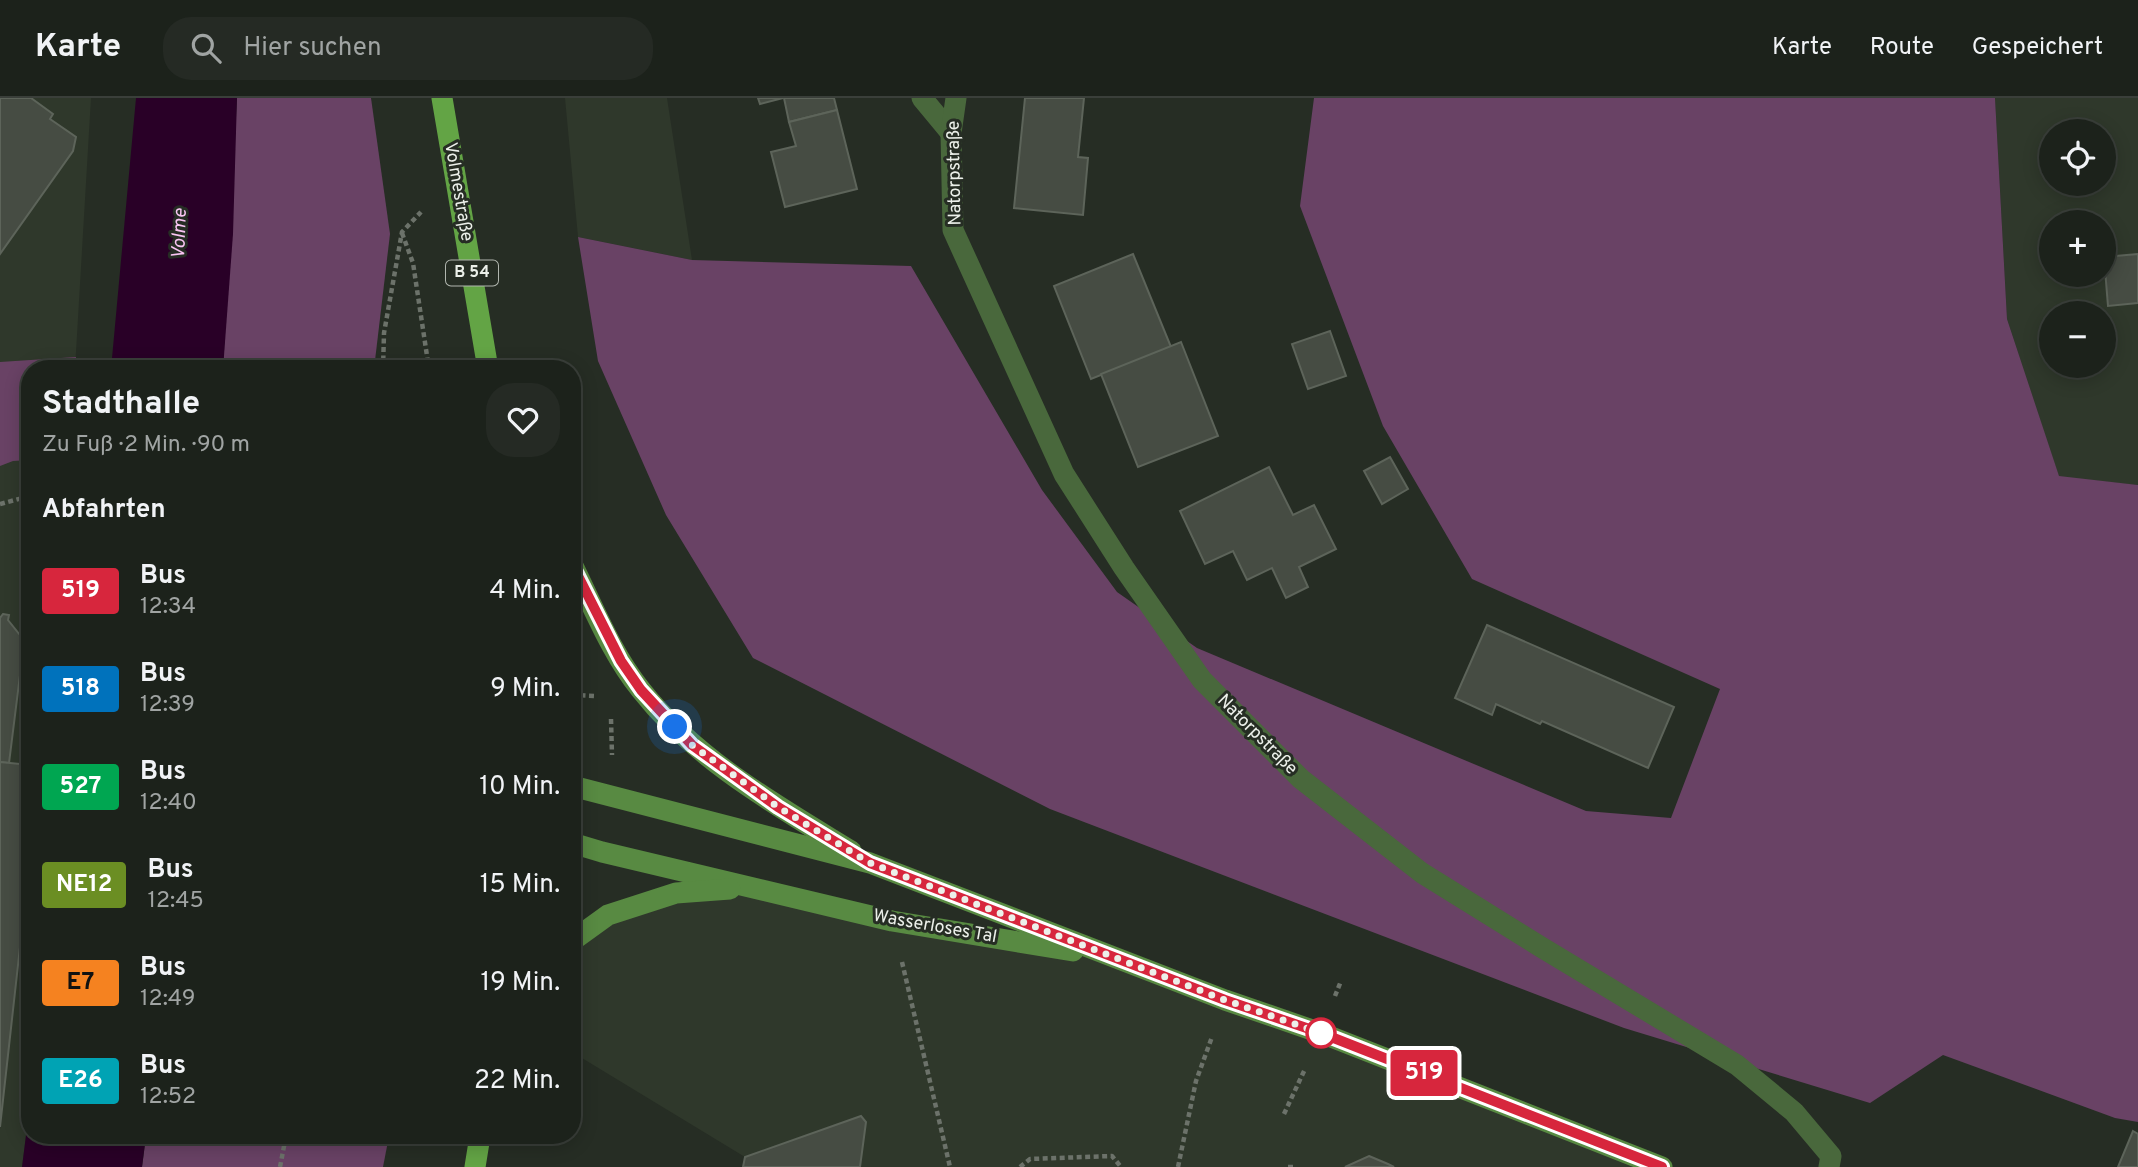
<!DOCTYPE html>
<html lang="de">
<head>
<meta charset="utf-8">
<style>
	body { margin:0; font-family:Overpass,sans-serif; background:#252a24; color:#f1f3f6; height:100vh; display:flex; flex-direction:column; font-size:26px; white-space:nowrap }
	* { box-sizing:border-box; margin:0 }
	p { font-size:23px; color:#a0a4a3 }
	.icon { flex:none; width:38px; height:38px; fill:none; stroke:currentColor; stroke-width:2; stroke-linecap:round; stroke-linejoin:round }
	.map { position:relative; flex:1; overflow:hidden }
	.details { position:absolute; left:21px; top:262px; width:560px; height:784px; display:flex; flex-direction:column; background:#1c221b; border-radius:28px; box-shadow:0 4px 18px #0003,0 0 0 2px #3a3f3a }
	.details>* { flex:none }
	.badge { padding:0 14px; border-radius:5px; font-size:24px; line-height:46px }
	.fabs { position:absolute; left:2039px; top:21px; display:grid; gap:14px }
	.fabs a { display:grid; place-items:center; width:77px; height:77px; border-radius:50%; background:#1c221b; box-shadow:0 4px 18px #0003,0 0 0 2px #3a3f3a; font-size:35px }
	.you { position:absolute; width:35px; height:35px; margin:-18px; border:5px solid #fff; border-radius:50%; background:#1a73e8; box-shadow:0 0 0 10px #1a73e833 }
	.map>.badge { position:absolute; translate:-50% -50%; box-shadow:0 0 0 4px #fff }
	h2 { padding:0 21px; font-size:26px; line-height:63px }
	.round { display:grid; place-items:center; flex:none; width:74px; height:74px; border-radius:28px; background:#252a24 }
	.headline { display:flex; align-items:center; justify-content:space-between; height:119px; padding:0 21px }
	h1 { font-size:33px; font-weight:700; line-height:52px }
	ul { padding:0; list-style:none }
	li { display:flex; align-items:center; gap:21px; height:98px; padding:0 21px }
	li div { flex:1 }
	li b { display:block; font-size:26px }
	li em { font-style:normal }
	li .badge { min-width:77px; font-weight:700; text-align:center }
	header { display:flex; align-items:center; gap:42px; box-sizing:border-box; height:98px; padding:0 35px; background:#1c221b; border-bottom:2px solid #3a3f3a }
	header strong { font-size:33px }
	nav { display:flex; gap:38px; margin-inline-start:auto; font-size:24px }
	.search { width:490px; height:63px; background:#252a24; display:flex; align-items:center; gap:18px; box-sizing:border-box; padding:0 24px; border-radius:28px; color:#a0a4a3; font-size:26px }
	.map>svg:first-child { display:block }
	.built { fill:#2f382b; fill-rule:evenodd }
	.green { fill:#694265 }
	.water { fill:#290027 }
	.building { fill:#464c43; stroke:#5d645a; stroke-width:2 }
	.lines { fill:none; stroke-linecap:round; stroke-linejoin:round }
	.path { stroke:#6c726a; stroke-width:4.5; stroke-dasharray:5 3.5; stroke-linecap:butt }
	.street { stroke:#49683c; stroke-width:21 }
	.secondary { stroke:#588a42; stroke-width:21 }
	.primary { stroke:#63a445; stroke-width:21 }
	.line-casing { stroke:#fff; stroke-width:16 }
	.line { stroke:#d7263d; stroke-width:10 }
	.walk { stroke:#ecf0ea; stroke-width:7; stroke-dasharray:0 12.6 }
	.stop-dot { fill:#fff; stroke:#d7263d; stroke-width:3.5 }
	.labels { text-anchor:middle; dominant-baseline:central; stroke-width:6; stroke-linejoin:round; paint-order:stroke }
	.shield { fill:#262d24; stroke:#b1b6af; stroke-width:2 }
	.shield-label { font-size:16px; font-weight:bold; fill:#ecf0ea }
	.street-label { font-size:18px; fill:#ecf0ea; stroke:#262d24 }
	.water-label { font-size:19px; font-style:italic; fill:#f9c4f3; stroke:#262d24 }
</style>
</head>
<body>
<header>
<strong>Karte</strong>
<div class="search"><svg class="icon" aria-label="search" viewBox="0 0 24 24"><circle cx="10" cy="10" r="6"/><path d="M15 15l6 6"/></svg>Hier suchen</div>
<nav><a>Karte</a><a>Route</a><a>Gespeichert</a></nav>
</header>
<div class="map">
<svg width="2138" height="1069" viewBox="0 0 2138 1069">
	<rect width="100%" height="100%" fill="#262d24"/>
	<g class="built">
		<path d="M0 0H91L75 271H30V1006L22 1069H0Z"/>
		<path d="M565 0H667L692 162 578 139Z"/>
		<path d="M1995 0H2138V387L2059 379 2007 221ZM2051 33H2104V86H2051ZM2051 124H2104V177H2051ZM2051 215H2104V268H2051Z"/>
		<path d="M751 789 1120 860 1662 1069H743L745 1059 572 954V843L608 817Z"/>
	</g>
	<g class="green">
		<path d="M237 0H371L390 136 374 271H223Z"/>
		<path d="M1314 0H1995L2007 221 2059 378 2138 387V1024L2115 1020 1943 957 1870 1005 1624 930 1050 711 753 560 666 417 598 263 578 139 692 162 911 168 1042 392 1117 494 1197 550 1586 713 1671 720 1720 591 1472 481 1383 328 1300 108Z"/>
		<path d="M76 259 75 271H30V362L13 363 0 368V264Z"/>
		<path d="M146 1038H389L383 1069H142Z"/>
	</g>
	<g class="water">
		<path d="M136 0H237L233 136 223 271H111Z"/>
		<path d="M30 1006V1038H146L142 1069H22Z"/>
	</g>
	<g class="building">
		<path d="M0 0H31L53 16 50 21 76 39 73 53 0 156Z"/>
		<path d="M758 0H783L760 6Z"/>
		<path d="M784 0H834L837 12 789 24Z"/>
		<path d="M1025 0H1084L1078 59 1088 60 1083 117 1014 110Z"/>
		<path d="M837 12 857 91 785 109 771 54 796 48 789 24Z"/>
		<path d="M1133 156 1171 249 1091 281 1054 188Z"/>
		<path d="M2138 156V205L2108 208 2104 159Z"/>
		<path d="M1330 233 1346 278 1308 291 1292 246Z"/>
		<path d="M1181 244 1218 338 1138 369 1101 276Z"/>
		<path d="M1390 359 1408 391 1382 406 1364 373Z"/>
		<path d="M1269 369 1293 417 1314 407 1336 451 1299 469 1308 489 1286 500 1272 470 1247 482 1233 453 1205 466 1180 413Z"/>
		<path d="M3 516 9 517 8 522 20 537H25L9 665 0 664V520Z"/>
		<path d="M1487 527 1674 609 1648 670 1542 623 1540 626 1496 606 1492 617 1455 600Z"/>
		<path d="M0 664 30 667V759L0 1029Z"/>
		<path d="M861 1018 866 1024 860 1069H743L745 1059Z"/>
		<path d="M2133 1033 2138 1036V1069H2118Z"/>
		<path d="M1369 1058 1388 1066 1394 1069H1345Z"/>
	</g>
	<g class="lines">
		<g class="path">
			<path d="M402 135 413 165 429 271"/>
			<path d="M383 271 384 235 402 134 421 114"/>
			<path d="M0 406 30 398"/>
			<path d="M572 597 595 598"/>
			<path d="M611 621 612 657"/>
			<path d="M902 864 950 1069"/>
			<path d="M1335 898 1341 883"/>
			<path d="M1284 1016 1305 971"/>
			<path d="M280 1069 286 1038"/>
			<path d="M1020 1069 1030 1061 1112 1058 1121 1069"/>
			<path d="M1178 1069 1196 983 1212 939"/>
			<path d="M1288 1069H1293"/>
		</g>
		<g class="street">
			<path d="M922 0 951 35"/>
			<path d="M956 0 951 35 953 132 1064 376 1124 470 1202 582 1301 681 1422 775 1541 849 1737 967 1794 1014 1831 1058 1829 1069"/>
		</g>
		<g class="secondary">
			<path d="M572 466C593 508 611 555 641 592 696 662 776 707 851 753"/>
			<path d="M572 688 870 765 1225 902 1321 935 1662 1069"/>
			<path d="M572 745 602 754 892 823 1073 853"/>
			<path d="M572 843 608 817 676 795 730 791"/>
		</g>
		<g class="primary">
			<path d="M442 0 488 271"/>
			<path d="M475 1069 480 1038"/>
		</g>
	</g>
	<g class="lines">
		<g class="line-casing">
			<path id="line" d="M572 466 621 563 641 592 692 647 778 709 870 765 1225 902 1321 935 1662 1069"/>
		</g>
		<use href="#line" class="line"/>
		<path class="walk" d="M675 629 692 647 778 709 870 765 1225 902 1321 935"/>
	</g>
	<circle class="stop-dot" cx="1321" cy="935" r="14"/>
	<g class="labels">
		<rect class="shield" x="446" y="162.5" width="52" height="25" rx="5"/>
		<g class="shield-label">
			<text x="472" y="175">B 54</text>
		</g>
		<g class="street-label">
			<text transform="translate(955 75) rotate(-91)">Natorpstraße</text>
			<text transform="translate(458 94) rotate(80)">Volmestraße</text>
			<text transform="translate(1257 637) rotate(45)">Natorpstraße</text>
			<text transform="translate(935 829) rotate(10)">Wasserloses Tal</text>
		</g>
		<g class="water-label">
			<text transform="translate(180 136) rotate(-88)">Volme</text>
		</g>
	</g>
</svg>
<div class="fabs">
<a><svg class="icon" aria-label="locate" viewBox="0 0 24 24"><circle cx="12" cy="12" r="6"/><path d="M12 2v4M12 18v4M2 12h4M18 12h4"/></svg></a>
<a>+</a>
<a>−</a>
</div>
<div class="you" style="left:675px;top:629px"></div>
<b class="badge" style="left:1424px;top:975px;background:#d7263d;color:#fff">519</b>
<section class="details">
<div class="headline"><div><h1>Stadthalle</h1><p>Zu Fuß · 2 Min. · 90 m</p></div><a class="round"><svg class="icon" aria-label="heart" viewBox="0 0 24 24"><path d="M12 20l-8-8c-3-5 5-10 8-4 3-6 11-1 8 4z"/></svg></a></div>
<h2>Abfahrten</h2>
<ul>
<li><span class="badge" style="background:#d7263d;color:#fff">519</span><div><b>Bus</b><p>12:34</p></div><em>4 Min.</em></li>
<li><span class="badge" style="background:#0072bc;color:#fff">518</span><div><b>Bus</b><p>12:39</p></div><em>9 Min.</em></li>
<li><span class="badge" style="background:#00a651;color:#fff">527</span><div><b>Bus</b><p>12:40</p></div><em>10 Min.</em></li>
<li><span class="badge" style="background:#6b8e23;color:#fff">NE12</span><div><b>Bus</b><p>12:45</p></div><em>15 Min.</em></li>
<li><span class="badge" style="background:#f58220;color:#111">E7</span><div><b>Bus</b><p>12:49</p></div><em>19 Min.</em></li>
<li><span class="badge" style="background:#00a3b4;color:#fff">E26</span><div><b>Bus</b><p>12:52</p></div><em>22 Min.</em></li>
</ul>
</section>
</div>
</body>
</html>
